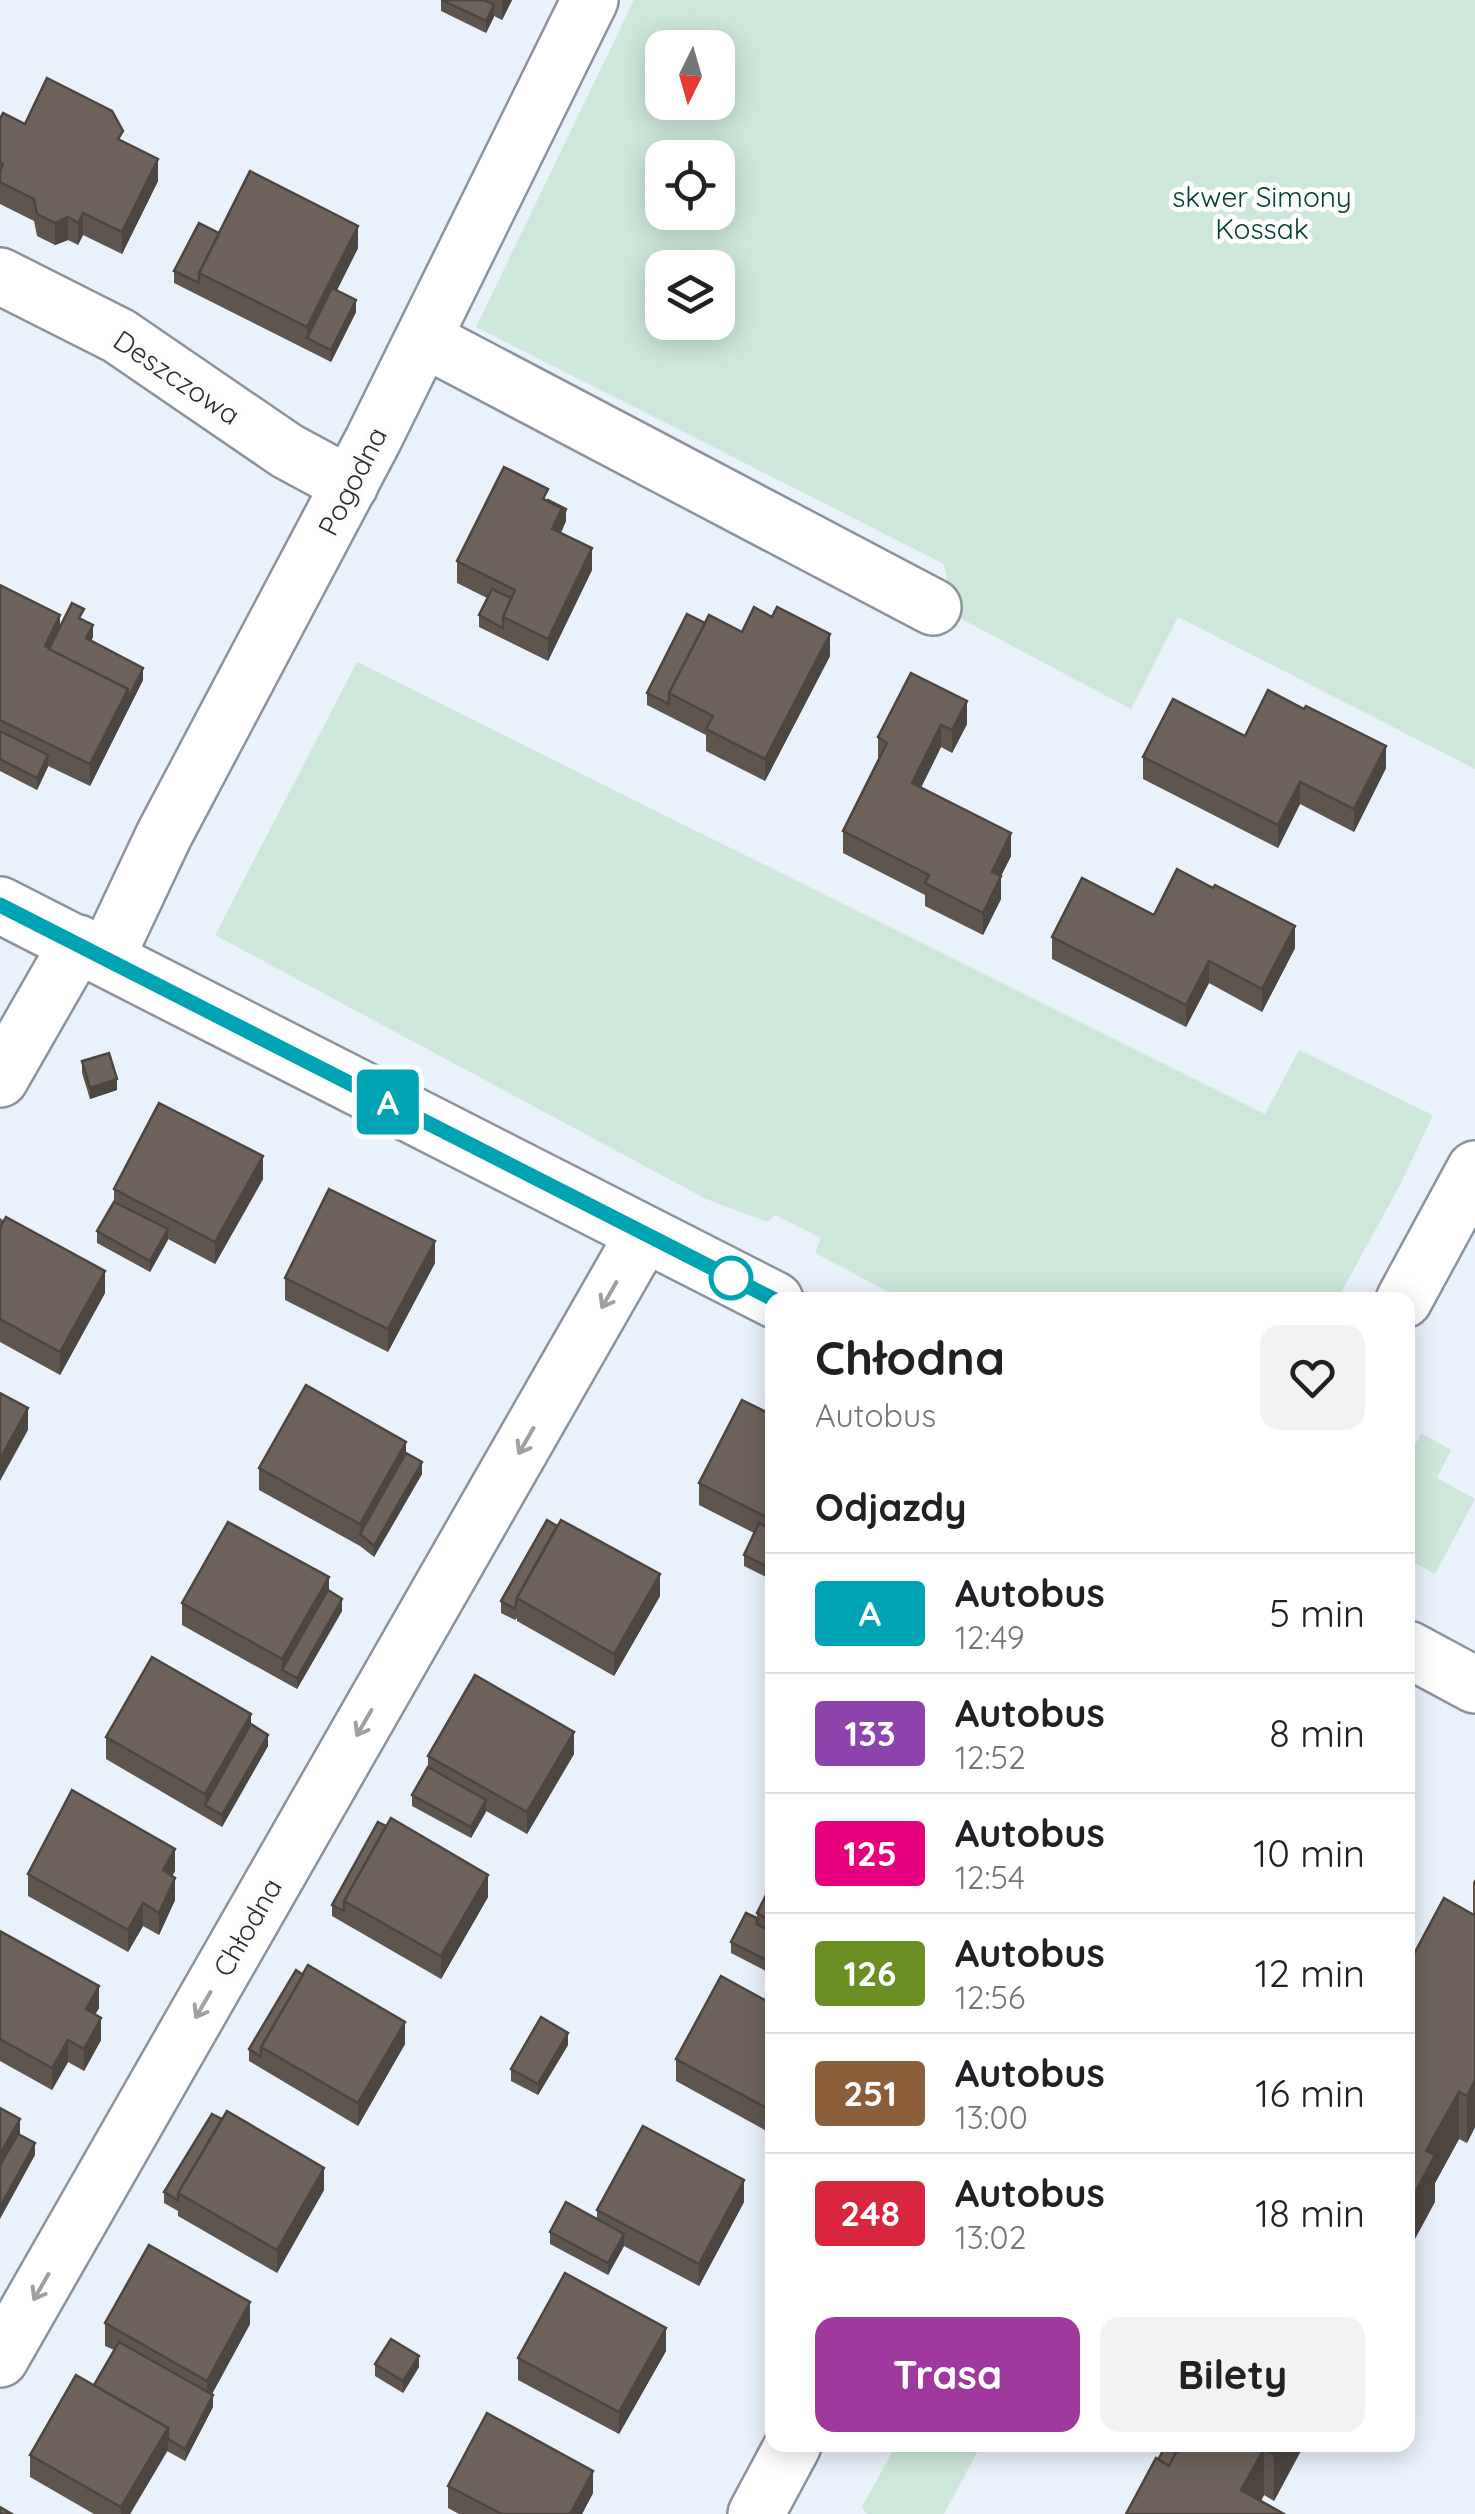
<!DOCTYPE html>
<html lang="pl">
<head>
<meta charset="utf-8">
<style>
	body { margin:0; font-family:Quicksand,sans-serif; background:#f2f2f2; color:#202124; height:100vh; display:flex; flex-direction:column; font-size:38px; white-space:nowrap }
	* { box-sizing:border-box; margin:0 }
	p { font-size:32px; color:#757577 }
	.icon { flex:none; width:55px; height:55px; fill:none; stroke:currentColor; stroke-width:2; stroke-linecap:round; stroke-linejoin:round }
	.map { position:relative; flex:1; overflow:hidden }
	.drawer { position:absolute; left:765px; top:1292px; width:650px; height:1160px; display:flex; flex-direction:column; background:#fff; border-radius:20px; box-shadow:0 5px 25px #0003 }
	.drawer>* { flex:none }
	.badge { padding:0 20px; border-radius:8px; font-size:35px; line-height:65px }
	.needle { width:65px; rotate:185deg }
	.controls { position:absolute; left:645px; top:30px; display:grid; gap:20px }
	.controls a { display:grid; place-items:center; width:90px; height:90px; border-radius:20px; background:#fff; box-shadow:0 5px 25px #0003; font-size:50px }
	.map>.badge { position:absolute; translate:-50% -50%; box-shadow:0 0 0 5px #fff }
	h2 { padding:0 50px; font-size:38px; line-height:90px }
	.round { display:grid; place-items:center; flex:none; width:105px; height:105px; border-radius:20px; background:#f2f2f2 }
	.overview { display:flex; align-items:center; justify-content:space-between; height:170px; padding:0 50px }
	h1 { font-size:48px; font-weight:700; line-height:75px }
	.primary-button { display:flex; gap:20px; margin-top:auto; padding:20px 50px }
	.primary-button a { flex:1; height:115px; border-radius:20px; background:#a0399d; color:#fff; font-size:40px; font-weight:700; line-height:115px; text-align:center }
	.primary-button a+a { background:#f2f2f2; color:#202124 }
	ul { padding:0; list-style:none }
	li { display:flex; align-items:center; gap:30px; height:120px; padding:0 50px; border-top:2px solid #e0e0e0 }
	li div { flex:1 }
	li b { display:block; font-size:38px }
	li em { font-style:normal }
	li .badge { min-width:110px; font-weight:700; text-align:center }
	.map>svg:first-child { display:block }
	.green { fill:#cde8da; fill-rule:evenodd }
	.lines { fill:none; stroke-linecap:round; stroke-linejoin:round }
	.minor-casing { stroke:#8c939c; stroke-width:60 }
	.minor { stroke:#fff; stroke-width:55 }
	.wall { fill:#5e554f }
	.shaded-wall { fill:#4c4540 }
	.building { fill:#6d635c; stroke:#4c4540; stroke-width:2.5 }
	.oneway { stroke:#9fa0a2 }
	.line-casing { stroke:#fff; stroke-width:22 }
	.line { stroke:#00a3b4; stroke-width:15 }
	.stop-dot { fill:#fff; stroke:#00a3b4; stroke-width:5 }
	.labels { text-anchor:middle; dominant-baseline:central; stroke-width:10; stroke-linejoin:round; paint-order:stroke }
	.park-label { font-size:28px; fill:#08412c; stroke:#fdfdfd }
	.street-label { font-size:28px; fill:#2a2d31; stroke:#fdfdfd }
</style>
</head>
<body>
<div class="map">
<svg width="1475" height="2514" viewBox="0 0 1475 2514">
	<rect width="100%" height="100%" fill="#e9f1fb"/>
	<g class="green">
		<path d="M634 0H1475V769L1178 617 1131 709 954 615 944 564 476 327ZM662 48H718V102H662ZM662 158H718V212H662ZM662 268H718V322H662Z"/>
		<path d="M357 662 1265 1114 1299 1050 1433 1115 1400 1185 1337 1300H904L815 1253 821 1238 775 1215 768 1222 706 1199 215 935Z"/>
		<path d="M1421 1433 1451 1450 1437 1478 1475 1499 1435 1574 1408 1559V1459Z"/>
		<path d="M896 2445H981L944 2514H867L862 2507Z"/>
	</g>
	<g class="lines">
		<g class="minor-casing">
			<g id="minor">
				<path d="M0 276 119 336 287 451 350 485"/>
				<path d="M424 339 933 607"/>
				<path d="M0 905 775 1300"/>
				<path d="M106 958 164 835 373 440 590 0"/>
				<path d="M0 1079 78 943"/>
				<path d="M1404 1300 1475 1169"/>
				<path d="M1408 1649 1475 1685"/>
				<path d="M0 2359 644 1234"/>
				<path d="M756 2514 793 2445"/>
			</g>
		</g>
		<use href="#minor" class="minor"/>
	</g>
	<g class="wall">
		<path d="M441 0H512L502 20 494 16 486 33 441 11Z"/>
		<path d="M0 119 123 141 158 181 122 254 83 235 78 245 68 240 55 245 37 236 34 221 0 204Z"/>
		<path d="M219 233 358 248 337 290 356 312 331 362 174 283V271Z"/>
		<path d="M548 500 566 521 561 533 592 570 548 661 479 627V615L487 598 457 583V561Z"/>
		<path d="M0 585 60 626 84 621 93 637 91 641 143 680 90 786 48 766 37 790 0 771Z"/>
		<path d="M705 623 830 656 765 781 706 751V735L647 705V693Z"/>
		<path d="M911 673 967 724 952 753 941 747 921 788 1011 856 1001 876V899L983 935 925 906V895L843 853V831L878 760V737Z"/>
		<path d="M1245 736 1386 768 1354 832 1300 804 1278 848 1143 779V757Z"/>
		<path d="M1154 915 1295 948 1262 1012 1209 983 1186 1027 1052 959V937Z"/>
		<path d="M82 1061 117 1090 90 1099 82 1073Z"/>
		<path d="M263 1179 215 1264 168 1239 150 1272 97 1243V1231L114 1203V1189Z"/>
		<path d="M0 1218 105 1293 60 1375 0 1342Z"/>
		<path d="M435 1263 388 1352 285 1300V1278Z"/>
		<path d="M772 1415V1580L744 1566V1555L754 1533 699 1505V1483Z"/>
		<path d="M406 1453 422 1474 374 1557 360 1546 259 1490V1468Z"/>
		<path d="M557 1526 660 1596 614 1676 517 1621V1618L515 1620 501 1613V1601Z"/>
		<path d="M329 1591 342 1611 297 1689 182 1625V1603Z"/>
		<path d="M251 1714V1724L268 1746 222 1827 106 1759V1737Z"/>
		<path d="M574 1754 527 1834 486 1811 471 1838 412 1806V1795L428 1767V1756Z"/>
		<path d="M386 1826 488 1897 441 1979 332 1916V1905Z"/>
		<path d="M175 1871 172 1876 175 1900 159 1935 143 1926 128 1952 28 1896V1874Z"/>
		<path d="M1475 1879V2127L1467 2143 1459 2139 1435 2183V2202L1414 1954 1473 1915V1882Z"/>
		<path d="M772 1883V1974L731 1953V1942L757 1918V1913Z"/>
		<path d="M0 1931 99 2008 95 2014 101 2040 84 2071 68 2062 52 2090 0 2061Z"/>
		<path d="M303 1975 405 2044 358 2126 249 2061V2049Z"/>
		<path d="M772 2004V2134L676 2081V2059Z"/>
		<path d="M568 2045 538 2095 511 2081V2069Z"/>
		<path d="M324 2190 277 2273 178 2216V2211L164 2203V2192Z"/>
		<path d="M744 2202 699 2286 624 2246 608 2275 550 2244V2232L597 2219V2210Z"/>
		<path d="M105 2323 250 2324 212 2394 213 2407 185 2461 167 2451 130 2514H94L30 2477V2455L94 2385 114 2350 105 2346Z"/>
		<path d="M666 2351 619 2434 518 2380V2358Z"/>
		<path d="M375 2364 419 2367 403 2393 375 2376Z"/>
		<path d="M1304 2445 1274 2501 1264 2495 1261 2501 1158 2460Z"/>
		<path d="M448 2486 593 2493 582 2514H459L448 2508Z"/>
	</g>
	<g class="shaded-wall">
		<path d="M502 0H512L502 20Z"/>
		<path d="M494 5V17L486 33V21Z"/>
		<path d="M158 159V181L122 254V232Z"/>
		<path d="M83 213V235L78 245V223Z"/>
		<path d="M68 217V240L55 245V223Z"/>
		<path d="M358 226V248L312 340 307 338V327Z"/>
		<path d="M356 300V312L331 362V350Z"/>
		<path d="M562 508 566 509V521L552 551V529Z"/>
		<path d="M592 548V570L548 661V639Z"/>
		<path d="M60 615V637L45 657V646Z"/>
		<path d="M93 625V637L86 650V638Z"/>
		<path d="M830 634V656L765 781V759Z"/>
		<path d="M143 668V680L90 786V764L128 689Z"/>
		<path d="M967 701V724L952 753V730Z"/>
		<path d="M941 725V747L912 805V783Z"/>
		<path d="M1386 746V768L1354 832V809Z"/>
		<path d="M48 755V767L37 790V778Z"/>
		<path d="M1300 782V804L1278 848V825Z"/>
		<path d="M1011 833V856L1001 876V899L983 935V913L992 872Z"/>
		<path d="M1295 926V948L1262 1012V989Z"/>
		<path d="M1209 961V983L1186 1027V1005Z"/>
		<path d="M117 1079V1090L90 1099V1088Z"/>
		<path d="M263 1156V1179L215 1264V1242Z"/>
		<path d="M168 1229V1240L150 1272V1261Z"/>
		<path d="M435 1241V1263L388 1352V1329Z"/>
		<path d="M105 1271V1293L60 1375V1352Z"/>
		<path d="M28 1408V1430L0 1481V1459Z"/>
		<path d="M406 1442V1465L360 1534V1524Z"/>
		<path d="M422 1462V1474L374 1557V1546Z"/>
		<path d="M660 1574V1596L614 1676V1654Z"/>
		<path d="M329 1577V1600L282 1670V1659Z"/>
		<path d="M342 1599V1611L297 1689V1678Z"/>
		<path d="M251 1714V1736L205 1805V1816V1794Z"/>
		<path d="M574 1732V1754L527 1834V1812Z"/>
		<path d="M268 1735V1746L222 1827V1815Z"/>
		<path d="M486 1800V1812L471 1838V1827Z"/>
		<path d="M175 1849V1871L163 1892V1870Z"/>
		<path d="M488 1875V1897L441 1979V1956Z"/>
		<path d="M175 1878V1900L159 1935V1913Z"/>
		<path d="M143 1903V1926L128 1952V1930Z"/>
		<path d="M99 1986V2008L86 2031V2009Z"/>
		<path d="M101 2018V2040L84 2071V2049Z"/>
		<path d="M405 2022V2044L358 2126V2103Z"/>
		<path d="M568 2033V2045L538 2095V2084Z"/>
		<path d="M68 2040V2062L52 2090V2068Z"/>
		<path d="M1475 2080V2127L1467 2143V2096Z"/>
		<path d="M1459 2092V2139L1435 2183V2202L1408 2252V2206L1426 2151Z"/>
		<path d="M20 2119V2141L0 2176V2154Z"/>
		<path d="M35 2143V2155L0 2219V2207Z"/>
		<path d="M324 2168V2190L277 2273V2250Z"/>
		<path d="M744 2180V2202L699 2286V2264Z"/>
		<path d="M624 2234V2246L608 2275V2263Z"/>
		<path d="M250 2302V2324L207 2403V2381Z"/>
		<path d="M666 2328V2351L619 2434V2412Z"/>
		<path d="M419 2356V2367L403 2393V2381Z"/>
		<path d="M213 2395V2407L185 2461V2449Z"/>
		<path d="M168 2428V2450L130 2514H121V2507Z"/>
		<path d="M1279 2445H1304L1274 2501V2454Z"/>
		<path d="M1264 2449V2495L1254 2514 1241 2490Z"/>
		<path d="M593 2471V2493L582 2514H570Z"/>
	</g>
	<g class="building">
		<path d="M442 0H484L494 5 486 21Z"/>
		<path d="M47 78 112 111 123 131 118 139 158 159 122 232 83 213 78 223 68 217 55 223 37 214 34 199 0 182V171L3 164 0 163V119L3 113 25 124Z"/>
		<path d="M250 171 358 226 307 327 199 273Z"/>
		<path d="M199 223 219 233 199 273V283L174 271Z"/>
		<path d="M332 288 356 300 331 350 307 338Z"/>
		<path d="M504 467 548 489 543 499 562 508 552 529 592 548 548 639 503 617 515 590 457 561Z"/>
		<path d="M548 500 566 509 562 519V508L547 501Z"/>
		<path d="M0 585 60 615 45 646 128 689 90 764 0 720Z"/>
		<path d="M492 589 511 598 503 617V628L479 615Z"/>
		<path d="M72 603 84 609 79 618 93 625 86 638 143 668 128 699V689L49 649Z"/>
		<path d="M754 607 772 617 777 607 830 634 765 759 706 729 713 716 669 693 709 615 742 632Z"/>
		<path d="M687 614 705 623 669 693V704L647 693Z"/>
		<path d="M911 673 967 701 952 730 941 725 912 783 1011 833 992 872 1001 876 983 913 925 883 929 875 843 831 887 743 878 737Z"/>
		<path d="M1268 690 1304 709 1306 706 1386 746 1354 809 1300 782 1278 825 1143 757 1173 699 1245 736Z"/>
		<path d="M0 731 48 755 37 778 0 759Z"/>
		<path d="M1177 869 1213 888 1215 885 1295 926 1262 989 1209 961 1186 1005 1052 937 1082 878 1154 915Z"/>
		<path d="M109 1053 117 1079 90 1088 82 1061Z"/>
		<path d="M159 1103 263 1156 215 1242 114 1189Z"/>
		<path d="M329 1189 435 1241 388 1329 285 1278Z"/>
		<path d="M114 1202 168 1229 150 1261 97 1231Z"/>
		<path d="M6 1217 105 1271 60 1352 0 1319V1228Z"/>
		<path d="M306 1385 406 1442 360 1524 259 1468Z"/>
		<path d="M0 1393 28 1408 0 1459Z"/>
		<path d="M742 1400 772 1415V1520L699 1483Z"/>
		<path d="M406 1453 422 1462 374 1546 360 1534Z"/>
		<path d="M547 1520 557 1526 517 1598 515 1609 501 1601Z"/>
		<path d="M561 1520 660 1574 614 1654 517 1598Z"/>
		<path d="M228 1522 329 1577 282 1659 182 1603Z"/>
		<path d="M759 1523 772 1530V1569L744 1555Z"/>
		<path d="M328 1590 342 1599 297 1678 282 1670Z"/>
		<path d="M152 1657 251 1714 205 1794 106 1737Z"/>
		<path d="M475 1675 574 1732 527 1812 428 1756Z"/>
		<path d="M251 1724 268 1735 222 1815 205 1805Z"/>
		<path d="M428 1767 486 1800 471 1827 412 1795Z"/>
		<path d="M72 1790 175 1849 163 1870 175 1878 159 1913 143 1903 128 1930 28 1874Z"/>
		<path d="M391 1818 488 1875 441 1956 344 1901Z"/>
		<path d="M378 1822 386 1826 344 1901V1911L332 1905Z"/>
		<path d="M772 1883V1922L757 1913Z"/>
		<path d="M1444 1898 1474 1915 1475 1913V2080L1467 2096 1459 2092 1426 2151 1435 2155 1408 2206V1950L1414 1954Z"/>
		<path d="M746 1913 757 1918V1924L772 1932V1963L731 1942Z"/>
		<path d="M0 1931 99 1986 86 2009 101 2018 84 2049 68 2040 52 2068 0 2039Z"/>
		<path d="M308 1965 405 2022 358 2103 261 2047Z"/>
		<path d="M296 1970 303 1975 261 2047V2057L249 2049Z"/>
		<path d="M721 1976 772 2004V2111L676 2059Z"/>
		<path d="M541 2017 568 2033 538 2084 511 2069Z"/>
		<path d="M0 2108 20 2119 0 2154Z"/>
		<path d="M227 2111 324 2168 277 2250 178 2193Z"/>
		<path d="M212 2114 222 2119 178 2193V2200L164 2192Z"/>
		<path d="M643 2126 744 2180 699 2264 597 2210Z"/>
		<path d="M18 2134 35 2143 0 2207V2165Z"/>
		<path d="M566 2202 624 2234 608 2263 550 2232Z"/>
		<path d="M149 2245 250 2302 207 2381 105 2323Z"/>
		<path d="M565 2273 666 2328 619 2412 518 2358Z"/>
		<path d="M391 2339 419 2356 403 2381 375 2364Z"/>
		<path d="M119 2342 213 2395 185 2449 168 2439V2428L94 2385Z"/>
		<path d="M76 2375 168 2428 121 2507 30 2455Z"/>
		<path d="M487 2413 593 2471 570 2514H502L448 2486Z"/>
		<path d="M1166 2445H1180L1169 2466 1158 2460Z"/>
		<path d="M1180 2445H1279L1274 2454 1264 2449 1241 2490 1284 2514H1126L1156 2458 1169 2466Z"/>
		<path d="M0 2507 12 2514H0Z"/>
	</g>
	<defs><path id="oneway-shaft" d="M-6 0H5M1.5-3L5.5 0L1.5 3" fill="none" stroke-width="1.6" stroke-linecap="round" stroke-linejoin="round" transform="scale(2.5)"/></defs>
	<g class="oneway">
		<use href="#oneway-shaft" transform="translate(609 1295) rotate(120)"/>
		<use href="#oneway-shaft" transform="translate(526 1441) rotate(120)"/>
		<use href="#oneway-shaft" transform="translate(364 1723) rotate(120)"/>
		<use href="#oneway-shaft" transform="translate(203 2005) rotate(120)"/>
		<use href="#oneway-shaft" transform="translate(41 2287) rotate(120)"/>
	</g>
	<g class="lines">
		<g class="line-casing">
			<path id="line" d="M0 905 775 1300"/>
		</g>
		<use href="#line" class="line"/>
	</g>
	<circle class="stop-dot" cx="731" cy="1278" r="20"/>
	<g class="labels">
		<g class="park-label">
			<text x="1262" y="196">skwer Simony<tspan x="1262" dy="32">Kossak</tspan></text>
		</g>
		<g class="street-label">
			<text transform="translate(177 377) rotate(34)">Deszczowa</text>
			<text transform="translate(352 481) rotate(-63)">Pogodna</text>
			<text transform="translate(247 1927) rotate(-60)">Chłodna</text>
		</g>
	</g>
</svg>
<div class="controls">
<a><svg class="needle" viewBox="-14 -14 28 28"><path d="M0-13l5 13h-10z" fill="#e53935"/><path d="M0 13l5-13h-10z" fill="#757577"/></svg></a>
<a><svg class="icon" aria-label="locate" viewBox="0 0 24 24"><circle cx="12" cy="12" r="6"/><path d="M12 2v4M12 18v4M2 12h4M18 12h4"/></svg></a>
<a><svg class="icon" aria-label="layers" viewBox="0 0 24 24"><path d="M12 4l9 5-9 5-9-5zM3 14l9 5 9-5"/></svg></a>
</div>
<b class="badge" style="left:388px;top:1102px;background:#00a3b4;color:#fff">A</b>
<section class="drawer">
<div class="overview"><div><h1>Chłodna</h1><p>Autobus</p></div><a class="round"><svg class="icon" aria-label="heart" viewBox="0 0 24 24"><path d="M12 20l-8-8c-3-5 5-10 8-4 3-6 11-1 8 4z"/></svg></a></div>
<h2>Odjazdy</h2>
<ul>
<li><span class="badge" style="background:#00a3b4;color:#fff">A</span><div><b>Autobus</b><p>12:49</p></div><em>5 min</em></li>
<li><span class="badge" style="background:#8e44ad;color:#fff">133</span><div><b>Autobus</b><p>12:52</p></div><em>8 min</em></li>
<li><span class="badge" style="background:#e6007e;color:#fff">125</span><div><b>Autobus</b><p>12:54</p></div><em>10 min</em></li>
<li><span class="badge" style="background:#6b8e23;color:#fff">126</span><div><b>Autobus</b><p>12:56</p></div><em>12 min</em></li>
<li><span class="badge" style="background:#8b5e3c;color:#fff">251</span><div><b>Autobus</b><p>13:00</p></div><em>16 min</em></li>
<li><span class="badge" style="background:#d7263d;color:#fff">248</span><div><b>Autobus</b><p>13:02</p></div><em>18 min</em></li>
</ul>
<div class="primary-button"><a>Trasa</a><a>Bilety</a></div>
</section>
</div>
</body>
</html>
